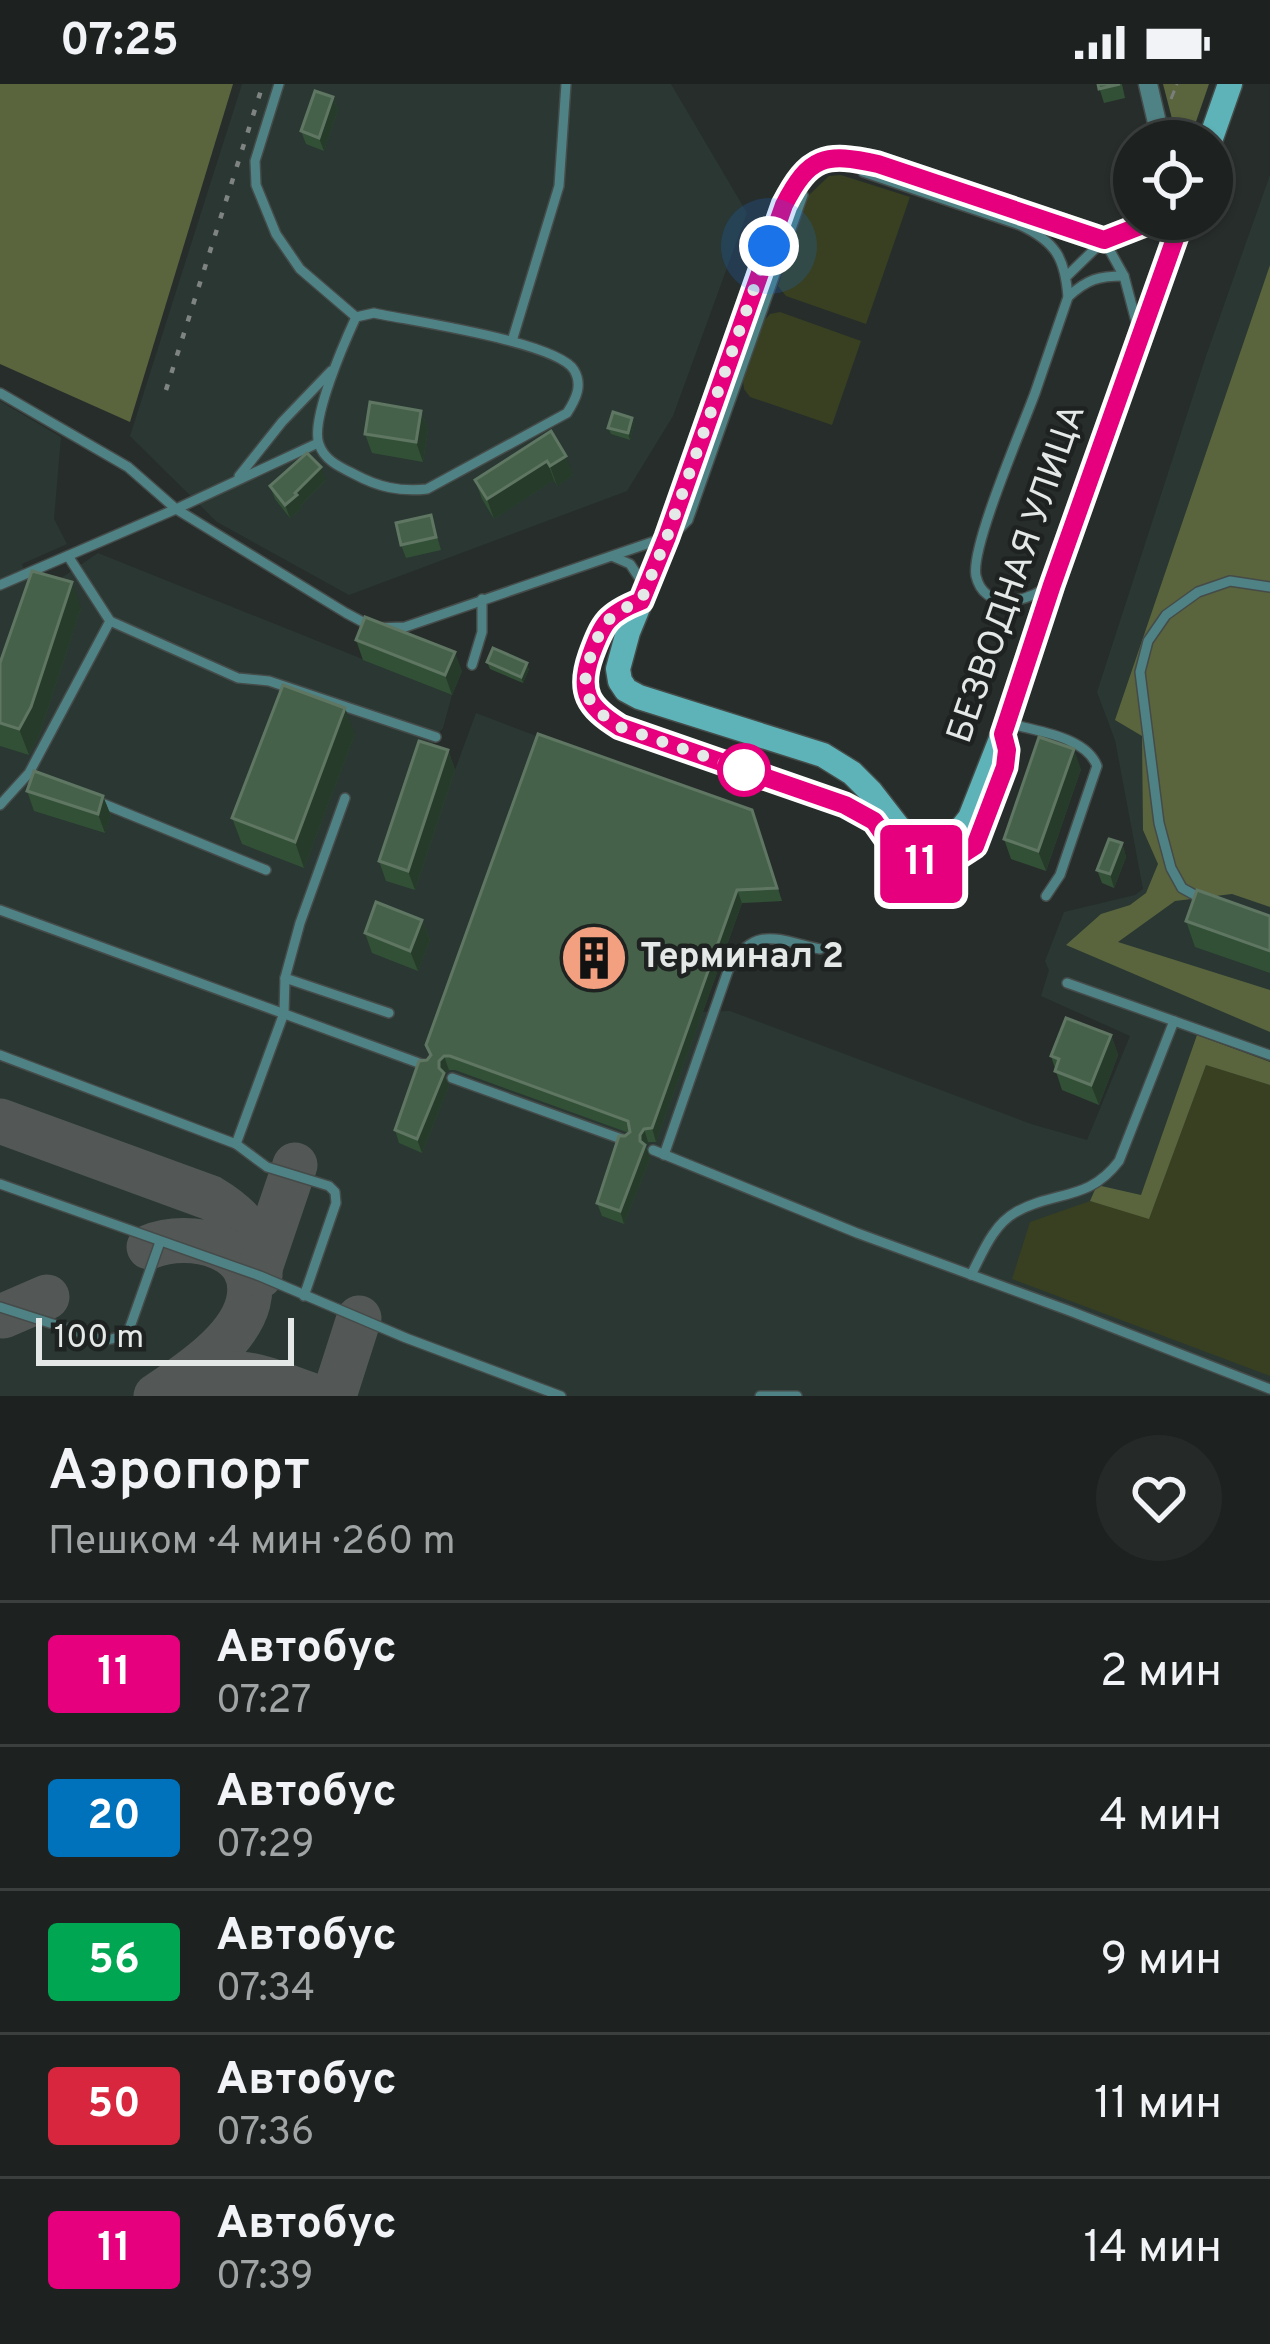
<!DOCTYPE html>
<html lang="ru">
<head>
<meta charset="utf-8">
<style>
	body { margin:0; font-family:Overpass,sans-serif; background:#252a29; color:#f1f3f6; height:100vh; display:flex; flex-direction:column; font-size:45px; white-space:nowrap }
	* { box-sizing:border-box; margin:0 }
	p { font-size:39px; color:#a0a4a5 }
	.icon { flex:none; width:66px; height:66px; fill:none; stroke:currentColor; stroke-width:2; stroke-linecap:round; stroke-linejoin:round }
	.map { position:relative; height:1312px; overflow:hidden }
	.panel { display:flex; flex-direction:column; background:#1d2220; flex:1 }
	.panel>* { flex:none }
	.badge { padding:0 24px; border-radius:9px; font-size:42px; line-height:78px }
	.fabs { position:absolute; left:1113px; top:36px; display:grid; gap:24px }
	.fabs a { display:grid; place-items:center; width:120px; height:120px; border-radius:50%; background:#1d2220; box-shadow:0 3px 9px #0004,0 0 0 3px #3b3f3e; font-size:60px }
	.scale { position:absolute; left:36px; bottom:30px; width:258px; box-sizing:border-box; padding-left:12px; border:6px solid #e4e8e7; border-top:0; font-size:33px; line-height:42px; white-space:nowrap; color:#e4e8e7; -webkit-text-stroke:9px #1e2321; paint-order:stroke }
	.you { position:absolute; width:60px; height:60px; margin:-30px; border:9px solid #fff; border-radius:50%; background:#1a73e8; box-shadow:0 0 0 18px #1a73e833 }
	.map>.badge { position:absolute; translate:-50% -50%; box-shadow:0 0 0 6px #fff }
	.round { display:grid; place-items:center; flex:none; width:126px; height:126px; border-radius:63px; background:#252a29 }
	.overview { display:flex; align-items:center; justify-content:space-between; height:204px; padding:0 48px }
	h1 { font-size:57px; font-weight:600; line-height:90px }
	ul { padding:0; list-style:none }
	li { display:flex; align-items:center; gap:36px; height:144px; padding:0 48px; border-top:3px solid #3b3f3e }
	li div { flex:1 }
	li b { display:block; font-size:45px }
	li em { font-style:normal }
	li .badge { min-width:132px; font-weight:700; text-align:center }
	.status { display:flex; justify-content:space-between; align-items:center; height:84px; padding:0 60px; background:#1d2220; direction:ltr }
	.status svg { height:33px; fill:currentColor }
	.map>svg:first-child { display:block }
	.built { fill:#2a3733 }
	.green { fill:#384021 }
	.forest { fill:#5a653d }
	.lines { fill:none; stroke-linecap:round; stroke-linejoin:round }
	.taxiway { stroke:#535856; stroke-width:45 }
	.service-casing { stroke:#454b49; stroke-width:12 }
	.minor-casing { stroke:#454b49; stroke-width:21 }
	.secondary-casing { stroke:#454b49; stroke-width:27 }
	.path { stroke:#7a7f7e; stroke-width:3; stroke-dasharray:9 6; stroke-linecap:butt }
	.service { stroke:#4f8285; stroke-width:9 }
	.minor { stroke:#4f8285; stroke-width:18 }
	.secondary { stroke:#5eb3b8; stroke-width:24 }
	.rail { stroke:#7f8482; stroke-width:4.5; stroke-dasharray:6 12; stroke-linecap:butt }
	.wall { fill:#325036 }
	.shaded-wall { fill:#263b2a }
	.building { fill:#456149; stroke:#5e7662; stroke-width:3 }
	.line-casing { stroke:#fff; stroke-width:27 }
	.line { stroke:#e6007e; stroke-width:18 }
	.walk { stroke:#e4e8e7; stroke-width:12; stroke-dasharray:0 21.6 }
	.stop-dot { fill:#fff; stroke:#e6007e; stroke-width:6 }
	.labels { text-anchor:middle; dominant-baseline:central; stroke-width:9; stroke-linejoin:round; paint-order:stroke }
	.street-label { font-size:36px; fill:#e4e8e7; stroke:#1e2321 }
	.poi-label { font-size:36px; font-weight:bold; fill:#e4e8e7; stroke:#1e2321; text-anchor:start }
</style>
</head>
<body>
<div class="status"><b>07:25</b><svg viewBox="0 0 49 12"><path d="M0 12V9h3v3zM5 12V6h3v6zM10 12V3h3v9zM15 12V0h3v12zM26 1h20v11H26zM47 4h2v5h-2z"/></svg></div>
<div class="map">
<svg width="1270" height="1312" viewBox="0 0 1270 1312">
	<rect width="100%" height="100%" fill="#272d2b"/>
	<g class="built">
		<path d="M242 0H671L747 129 673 332 627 407 349 511 217 438 130 352Z"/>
		<path d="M1270 91V1312H0V317L61 353 54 435 67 460 22 480 30 503 51 501 98 469 452 611 443 644 436 653 427 677 455 686 476 629 539 653 543 664 757 739 782 817 741 819 702 928 730 927 1031 1040 1087 1056 1130 952 1041 912 1049 886 1045 877 1064 828 1135 811 1143 805 1115 656 1097 608 1206 272Z"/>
	</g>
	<g class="green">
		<path d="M841 91 910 113 866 240 786 212 778 202 808 112 829 92Z"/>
		<path d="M780 228 861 257 832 341 750 313 744 305 743 297 764 237 770 230Z"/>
		<path d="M1206 981 1270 1001V1292L1012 1195 1030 1138 1090 1117 1149 1134Z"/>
	</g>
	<g class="forest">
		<path d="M0 0H233L130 338 0 280Z"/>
		<path d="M1163 0H1209L1190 55 1176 50Z"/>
		<path d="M1270 181V823L1232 810 1175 817 1118 858 1270 906V948L1066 861 1101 830 1130 821 1146 809 1158 780 1143 746 1142 652 1115 636Z"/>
		<path d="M1197 951 1270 978V1001L1206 981 1149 1135 1090 1117 1097 1101 1141 1111Z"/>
	</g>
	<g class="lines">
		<g class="taxiway">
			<path d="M0 1037 211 1114C243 1133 261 1155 260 1192"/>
			<path d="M149 1163C190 1146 262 1162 248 1219 238 1258 187 1291 156 1312"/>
			<path d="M258 1190 295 1081"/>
			<path d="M3 1232 47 1213"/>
			<path d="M181 1302C239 1278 258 1293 314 1312"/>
			<path d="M334 1312 359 1234"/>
		</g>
		<g class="service-casing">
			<g id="service">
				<path d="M279 0 255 77 256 101 276 150 300 185 356 233"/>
				<path d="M863 88 1020 141C1056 158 1065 174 1068 213 1057 245 1046 277 1035 309 1023 342 970 464 976 492 984 526 1023 519 1044 505"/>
				<path d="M1066 193 1104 156 1124 192 1137 241"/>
				<path d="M1068 213C1087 195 1099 192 1124 192"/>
				<path d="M374 229C411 237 557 258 574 286 583 301 576 315 567 329L427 405C400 408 378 403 354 390 340 383 324 376 319 360 310 336 345 257 356 233Z"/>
				<path d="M512 257 559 102 566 0"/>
				<path d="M0 309 128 383 176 425 346 529 374 544 405 543 661 455"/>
				<path d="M239 392 282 338 331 287"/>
				<path d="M676 448 688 436 803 111"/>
				<path d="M68 472 110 537 238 594 269 597 436 653"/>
				<path d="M614 473 630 480 644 501"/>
				<path d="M0 501 176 425 318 359"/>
				<path d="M633 520C621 525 609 531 601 543 593 556 581 593 586 609 591 625 607 635 620 643L846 721C857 726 869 731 877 741 885 751 889 764 899 772 920 787 964 780 977 758 989 737 1004 691 1007 667"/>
				<path d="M472 581 482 548V515"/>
				<path d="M1012 640C1039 648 1086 653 1097 682L1060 791 1046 812"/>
				<path d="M345 714 300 839 285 894 389 929"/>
				<path d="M99 718 266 786"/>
				<path d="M0 721 29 689 110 537"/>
				<path d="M1202 815 1182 804 1171 784 1159 739 1140 588 1148 557 1166 531 1198 508 1230 497 1270 503"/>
				<path d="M0 826 427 982"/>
				<path d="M1067 899 1270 971"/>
				<path d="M0 971 236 1060 267 1083 329 1102 335 1108 336 1119 304 1212"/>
				<path d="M452 994 627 1057"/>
				<path d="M236 1060 284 929 285 894"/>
				<path d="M653 1066 857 1149 1070 1227 1270 1305"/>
				<path d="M664 1071 729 884C755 840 778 856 820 865"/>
				<path d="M0 1100 260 1192 406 1254 561 1312"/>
				<path d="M971 1191C983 1168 993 1141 1016 1128 1055 1106 1088 1118 1119 1077L1174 937"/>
				<path d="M0 1223 103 1256C115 1255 123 1253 130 1243L160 1158"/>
				<path d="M760 1312H797"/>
			</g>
		</g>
		<g class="minor-casing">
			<path id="minor" d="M1148 0 1159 47"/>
		</g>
		<g class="secondary-casing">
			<g id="secondary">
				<path d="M1210 57 1230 0"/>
				<path d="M1158 135 1104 156 878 80C825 68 810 72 784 121L667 453 628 548 618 585 620 597 626 606 639 613 823 671 852 689 871 708 906 753 925 759 949 754 959 748 970 734 1003 650 1052 501 1182 135"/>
			</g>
		</g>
		<path class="path" d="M1171 15 1177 0"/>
		<use href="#service" class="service"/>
		<use href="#minor" class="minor"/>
		<use href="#secondary" class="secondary"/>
		<path class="rail" d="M166 306 263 0"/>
	</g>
	<g class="wall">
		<path d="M1098 0H1122L1125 14 1104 19Z"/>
		<path d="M333 13 338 26 324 67 306 60 301 47Z"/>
		<path d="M421 327 428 346 423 378 372 369 365 350Z"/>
		<path d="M632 334 634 340 630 356 611 350 608 344Z"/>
		<path d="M551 347 573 391 557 402 554 396 494 435 482 415 475 396Z"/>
		<path d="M326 396 301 421 302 424 290 434 275 415 270 402Z"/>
		<path d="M431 431 441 466 406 474 401 461Z"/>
		<path d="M81 524 40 649 29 671 0 662V579Z"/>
		<path d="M356 556 462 587 452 611 363 576Z"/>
		<path d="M487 578 529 585 523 599 490 585Z"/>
		<path d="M355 650 304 784 242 760 232 734Z"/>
		<path d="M448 666 455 686 415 806 386 797 379 777Z"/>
		<path d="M1081 685 1046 787 1011 775 1004 755Z"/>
		<path d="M27 707 103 712 111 732 105 749 34 727Z"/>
		<path d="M752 726 782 817 742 819 656 1058H648L646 1062 650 1075 624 1140 602 1132 597 1119 625 1052 629 1049 455 986H449L444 990 449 1002 422 1069 399 1059 395 1046 430 972 426 961Z"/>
		<path d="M1122 759 1126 773 1114 804 1102 799 1097 786Z"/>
		<path d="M1270 832V889L1195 863 1186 837Z"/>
		<path d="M422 836 430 856 418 887 372 869 365 849Z"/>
		<path d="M1111 951 1118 971 1099 1021 1062 1006 1051 972Z"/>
	</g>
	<g class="shaded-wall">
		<path d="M333 13 338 26 324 67 319 54Z"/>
		<path d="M421 327 428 346 423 378 416 358Z"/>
		<path d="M632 334 634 340 630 356 628 349Z"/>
		<path d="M566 372 573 391 557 402 550 382Z"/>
		<path d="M547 377 554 396 494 435 487 415Z"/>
		<path d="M321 383 326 396 301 421 302 424 290 434 285 421Z"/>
		<path d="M72 498 81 524 40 649 29 671 19 645Z"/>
		<path d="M455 568 462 587 452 611 445 591Z"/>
		<path d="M527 579 529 585 523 599 521 593Z"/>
		<path d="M345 624 355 650 304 784 295 758Z"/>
		<path d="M1074 665 1081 685 1046 787 1038 767Z"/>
		<path d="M448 666 455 686 415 806 408 787Z"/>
		<path d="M103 712 111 732 105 749 98 730Z"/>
		<path d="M1122 759 1126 773 1114 804 1110 790Z"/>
		<path d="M737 806 742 819 656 1058 652 1044Z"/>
		<path d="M422 836 430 856 418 887 410 867Z"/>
		<path d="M1111 951 1118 971 1099 1021 1091 1001Z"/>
		<path d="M444 972 449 986 444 990 449 1002 422 1069 417 1055 439 977Z"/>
		<path d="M644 1045 648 1058 646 1062 650 1075 624 1140 620 1127 640 1051Z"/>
	</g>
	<g class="building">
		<path d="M1098 0H1120L1099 5Z"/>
		<path d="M315 7 333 13 319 54 301 47Z"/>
		<path d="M370 318 421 327 416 358 365 350Z"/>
		<path d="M613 328 632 334 628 349 608 344Z"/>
		<path d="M551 347 566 372 550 382 547 377 487 415 475 396Z"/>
		<path d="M307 369 321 383 295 409 297 411 285 421 270 402Z"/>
		<path d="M431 431 436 453 401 461 396 439Z"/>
		<path d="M32 487 72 498 31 623 19 645 0 639V579Z"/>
		<path d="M365 533 455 568 445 591 356 556Z"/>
		<path d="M493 564 527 579 521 593 487 578Z"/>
		<path d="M283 601 345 624 295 758 232 734Z"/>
		<path d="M538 650 752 726 777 804 737 806 652 1044 644 1045 640 1051V1057L645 1061 620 1127 597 1119 619 1052H625L630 1048 628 1037 450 972H444L439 977V984L444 989 417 1055 395 1046 419 977 427 976 431 971 426 961Z"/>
		<path d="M1039 653 1074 665 1038 767 1004 755Z"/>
		<path d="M419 657 448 666 408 787 379 777Z"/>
		<path d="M34 687 103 712 98 730 27 707Z"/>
		<path d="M1109 755 1122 759 1110 790 1097 786Z"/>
		<path d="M1197 806 1270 832V867L1186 837Z"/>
		<path d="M376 818 422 836 410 867 365 849Z"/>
		<path d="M1066 934 1111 951 1091 1001 1055 987 1059 975 1051 972Z"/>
	</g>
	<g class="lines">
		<g class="line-casing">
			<path id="line" d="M1158 135 1104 156 878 80C825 68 809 72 784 121L667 453 641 517C608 530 603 538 591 571 578 608 588 623 620 643L845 721 874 737 898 771 909 777 937 779 955 775 975 762 1005 683 1007 666 1003 650 1052 501 1182 135"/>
		</g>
		<use href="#line" class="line"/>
		<path class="walk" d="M744 686 620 643C588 623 578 608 591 571 603 538 608 530 641 517L667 453 769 162"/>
	</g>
	<defs>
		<g id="building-disc" transform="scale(3.45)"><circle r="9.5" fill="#f2a080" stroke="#1e2321"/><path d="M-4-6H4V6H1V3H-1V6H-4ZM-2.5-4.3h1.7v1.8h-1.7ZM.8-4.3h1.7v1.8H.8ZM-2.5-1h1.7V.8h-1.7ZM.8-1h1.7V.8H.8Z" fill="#111"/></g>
	</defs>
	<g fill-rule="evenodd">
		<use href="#building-disc" x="594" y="874"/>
	</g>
	<circle class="stop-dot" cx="744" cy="686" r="24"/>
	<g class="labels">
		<g class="street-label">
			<text transform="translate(1018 490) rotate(-71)">БЕЗВОДНАЯ УЛИЦА</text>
		</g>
		<g class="poi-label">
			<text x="640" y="874">Терминал 2</text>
		</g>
	</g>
</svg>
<div class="fabs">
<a><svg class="icon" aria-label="locate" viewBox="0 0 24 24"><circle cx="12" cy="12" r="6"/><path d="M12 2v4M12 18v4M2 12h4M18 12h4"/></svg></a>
</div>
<div class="scale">100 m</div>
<div class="you" style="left:769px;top:162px"></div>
<b class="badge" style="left:921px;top:780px;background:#e6007e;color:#fff">11</b>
</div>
<section class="panel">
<div class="overview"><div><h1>Аэропорт</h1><p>Пешком · 4 мин · 260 m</p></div><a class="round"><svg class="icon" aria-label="heart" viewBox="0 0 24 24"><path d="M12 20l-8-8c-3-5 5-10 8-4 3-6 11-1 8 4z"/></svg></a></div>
<ul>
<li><span class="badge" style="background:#e6007e;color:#fff">11</span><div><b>Автобус</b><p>07:27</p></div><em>2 мин</em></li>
<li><span class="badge" style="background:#0072bc;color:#fff">20</span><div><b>Автобус</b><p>07:29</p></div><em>4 мин</em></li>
<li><span class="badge" style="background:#00a651;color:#fff">56</span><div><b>Автобус</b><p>07:34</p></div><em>9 мин</em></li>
<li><span class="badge" style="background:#d7263d;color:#fff">50</span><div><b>Автобус</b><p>07:36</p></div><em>11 мин</em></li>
<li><span class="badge" style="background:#e6007e;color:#fff">11</span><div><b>Автобус</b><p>07:39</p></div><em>14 мин</em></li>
</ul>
</section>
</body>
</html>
